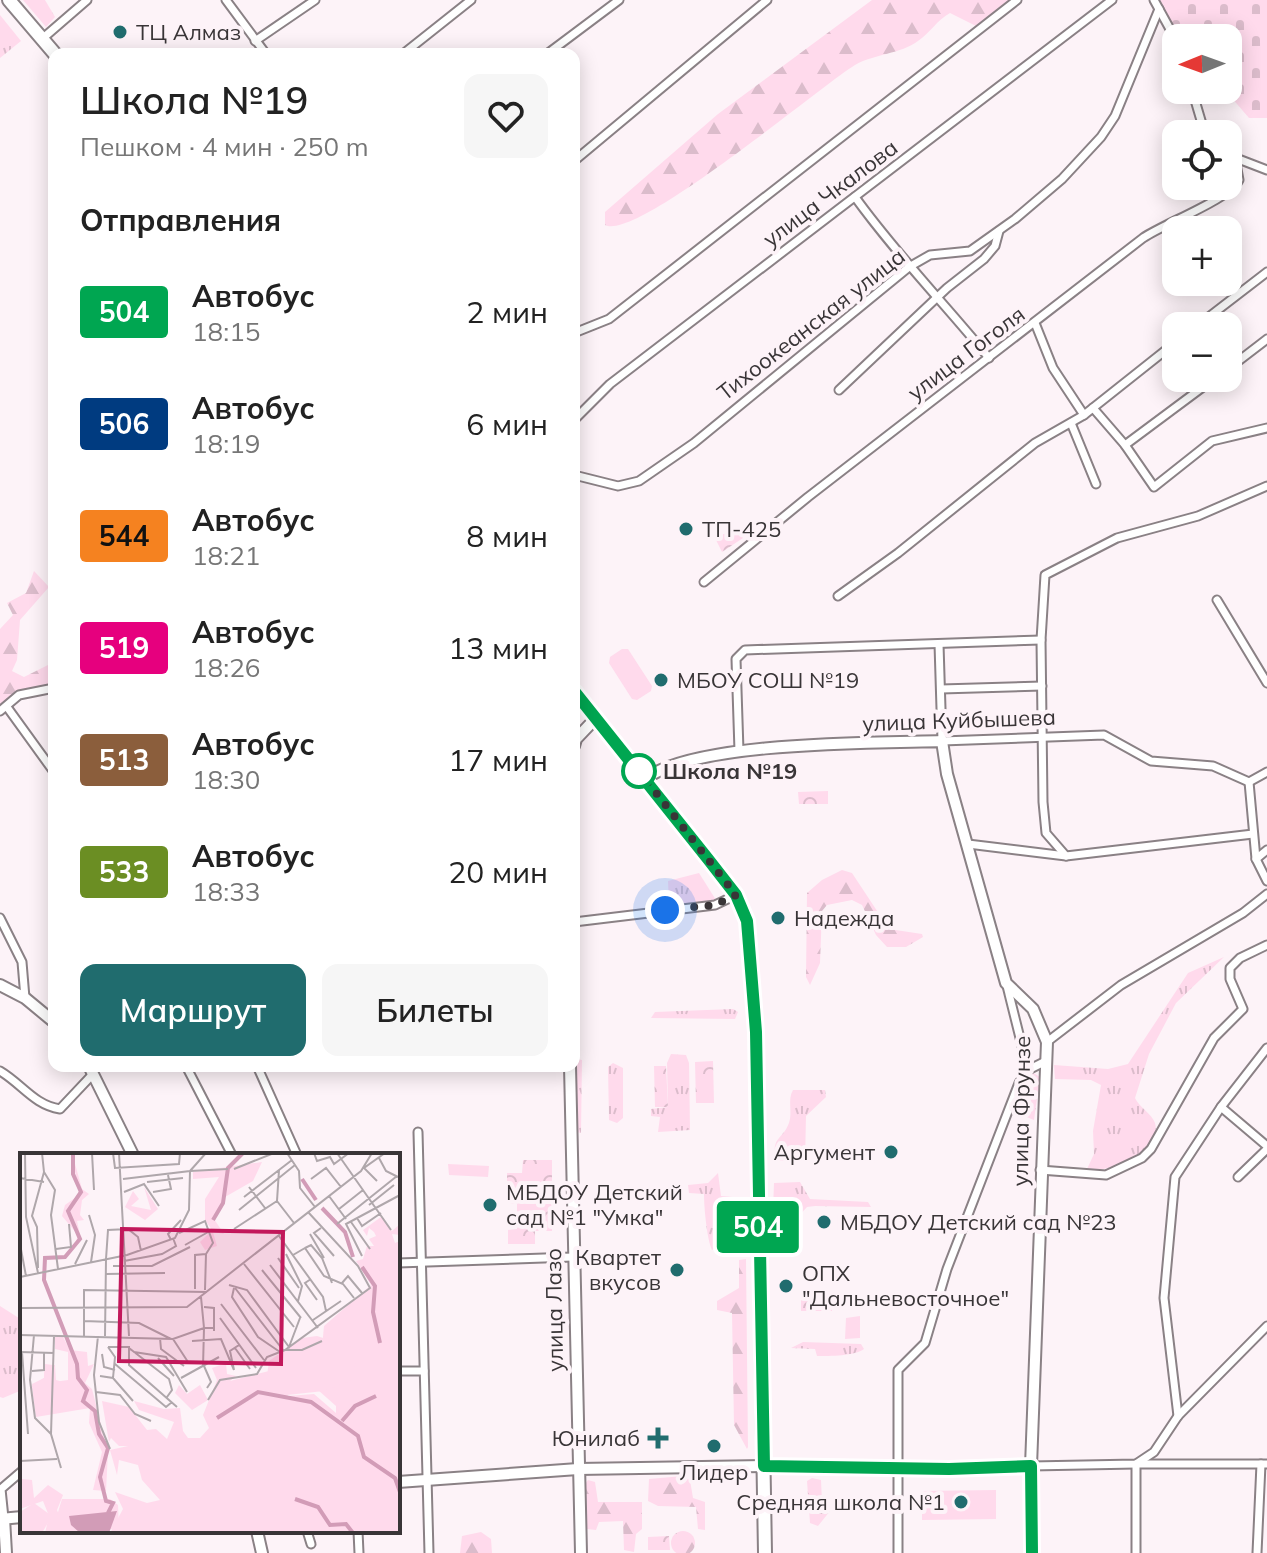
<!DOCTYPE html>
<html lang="ru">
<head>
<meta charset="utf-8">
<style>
	body { margin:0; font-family:Mulish,sans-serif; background:#f6f6f6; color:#222; height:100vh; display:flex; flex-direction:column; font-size:30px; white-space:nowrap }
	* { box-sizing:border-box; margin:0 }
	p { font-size:26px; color:#767676 }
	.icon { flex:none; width:44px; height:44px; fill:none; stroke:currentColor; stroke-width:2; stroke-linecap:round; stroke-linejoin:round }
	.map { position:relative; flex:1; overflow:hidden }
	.details { position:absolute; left:48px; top:48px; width:532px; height:1024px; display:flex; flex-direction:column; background:#fff; border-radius:16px; box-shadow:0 4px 20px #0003 }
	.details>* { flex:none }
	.badge { padding:0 16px; border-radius:6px; font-size:28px; line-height:52px }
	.needle { width:52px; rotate:269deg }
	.buttons { position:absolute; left:1162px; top:24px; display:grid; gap:16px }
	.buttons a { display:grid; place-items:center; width:80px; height:80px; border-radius:16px; background:#fff; box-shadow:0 4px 20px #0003; font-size:40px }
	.you { position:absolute; width:40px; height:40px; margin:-20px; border:6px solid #fff; border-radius:50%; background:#1a73e8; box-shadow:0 0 0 12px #1a73e833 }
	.map>.badge { position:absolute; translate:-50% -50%; box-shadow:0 0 0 4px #fff }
	h2 { padding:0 32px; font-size:30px; line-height:72px }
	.round { display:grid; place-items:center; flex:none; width:84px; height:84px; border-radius:16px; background:#f6f6f6 }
	.summary { display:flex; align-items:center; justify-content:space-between; height:136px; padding:0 32px }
	h1 { font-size:38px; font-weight:600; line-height:60px }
	.button { display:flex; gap:16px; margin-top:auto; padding:16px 32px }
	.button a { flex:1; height:92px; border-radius:16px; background:#206c6e; color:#fff; font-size:32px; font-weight:600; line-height:92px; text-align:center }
	.button a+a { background:#f6f6f6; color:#222 }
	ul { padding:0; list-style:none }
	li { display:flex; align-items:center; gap:24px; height:112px; padding:0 32px }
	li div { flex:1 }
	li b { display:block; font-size:30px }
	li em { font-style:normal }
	li .badge { min-width:88px; font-weight:700; text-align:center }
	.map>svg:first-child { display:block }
	.grass { fill:url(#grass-tufts) }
	.forest { fill:url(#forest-firs) }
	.cemetery { fill:url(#cemetery-stones) }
	.park { fill:url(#park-crowns) }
	.garden { fill:#ffdaec }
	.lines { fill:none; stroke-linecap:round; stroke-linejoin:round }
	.street-casing { stroke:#8a8185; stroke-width:11 }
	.secondary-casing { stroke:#8a8185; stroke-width:14 }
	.primary-casing { stroke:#8a8185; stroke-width:16 }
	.street { stroke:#fff; stroke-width:7 }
	.secondary { stroke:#fff; stroke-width:10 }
	.primary { stroke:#fff; stroke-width:12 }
	.line-casing { stroke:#fff; stroke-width:18 }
	.line { stroke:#00a651; stroke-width:12 }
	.walk { stroke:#393537; stroke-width:8; stroke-dasharray:0 14.4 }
	.poi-dot { fill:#206c6e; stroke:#fdf3f8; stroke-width:3 }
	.stop-dot { fill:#fff; stroke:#00a651; stroke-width:4 }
	.labels { text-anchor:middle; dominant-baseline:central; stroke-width:8; stroke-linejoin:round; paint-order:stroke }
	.poi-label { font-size:22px; fill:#393537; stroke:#fdf3f8; text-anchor:start }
	.street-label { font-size:22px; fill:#393537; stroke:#fdf3f8 }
	.stop-label { font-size:22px; font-weight:bold; fill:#393537; stroke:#fdf3f8; text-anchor:start }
	.inset-river { fill:none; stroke:#d29cb7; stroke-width:4 }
	.inset-road { fill:none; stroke:#afa7ab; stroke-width:2 }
	.view { fill:#c2185b; fill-opacity:0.15; stroke:#c2185b; stroke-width:4 }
	.inset-edge { fill:none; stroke:#393537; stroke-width:4 }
</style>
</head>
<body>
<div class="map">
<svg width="1267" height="1553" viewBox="0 0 1267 1553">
	<defs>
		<pattern id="grass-tufts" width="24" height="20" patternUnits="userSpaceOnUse" patternTransform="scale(2)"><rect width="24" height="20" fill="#ffdaec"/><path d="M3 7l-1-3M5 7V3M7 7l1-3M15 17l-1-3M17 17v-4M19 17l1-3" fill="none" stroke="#dbbccb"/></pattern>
		<pattern id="forest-firs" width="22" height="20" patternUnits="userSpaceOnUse" patternTransform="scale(2)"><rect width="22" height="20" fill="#ffdaec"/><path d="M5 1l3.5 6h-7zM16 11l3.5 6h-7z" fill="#dbbccb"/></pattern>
		<pattern id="cemetery-stones" width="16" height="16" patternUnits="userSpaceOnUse" patternTransform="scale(2)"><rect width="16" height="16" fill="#ffdaec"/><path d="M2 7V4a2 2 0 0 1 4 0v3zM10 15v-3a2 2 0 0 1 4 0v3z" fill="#dbbccb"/></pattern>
		<pattern id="park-crowns" width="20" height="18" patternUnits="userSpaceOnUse" patternTransform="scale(2)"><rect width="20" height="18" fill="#ffdaec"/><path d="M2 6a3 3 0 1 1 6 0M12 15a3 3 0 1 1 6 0" fill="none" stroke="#dbbccb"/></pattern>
	</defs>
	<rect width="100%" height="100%" fill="#fdf3f8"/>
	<g class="grass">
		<path d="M23 0H45L55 17 46 27Z"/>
		<path d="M0 15 21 41 0 58Z"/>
		<path d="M699 873 716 900 669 905 668 881Z"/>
		<path d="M1224 957 1176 1003 1149 1054 1135 1098C1139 1107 1152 1114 1155 1123 1163 1153 1108 1174 1087 1169L1094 1154 1093 1131 1101 1085 1091 1080 1055 1079 1054 1065 1108 1069 1128 1064 1188 973Z"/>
		<path d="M733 1009 738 1012 735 1019 651 1018 655 1012Z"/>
		<path d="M671 1054 686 1055 689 1063 690 1130 658 1132 660 1117 651 1116V1109L668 1107 667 1063Z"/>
		<path d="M578 1059 582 1060 581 1133 576 1132 574 1063Z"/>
		<path d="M613 1063 623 1068V1118L617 1123 609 1120 608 1067Z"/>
		<path d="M1032 1072 1040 1077 1034 1120 1012 1111 1027 1073Z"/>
		<path d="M793 1090H825L826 1097 806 1116 805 1162 775 1160C772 1135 782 1141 789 1123 793 1112 787 1100 793 1090Z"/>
		<path d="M718 1173 721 1196 744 1198 746 1215 722 1212 721 1245 712 1250C707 1239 704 1208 704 1194L689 1193 688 1185 708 1183Z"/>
		<path d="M800 1182 810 1199 868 1202 871 1207 815 1206 807 1207 797 1218 777 1216 773 1210 774 1183Z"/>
		<path d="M0 1306 22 1320V1390L3 1398 0 1397Z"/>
		<path d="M860 1316V1338L845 1339 846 1318Z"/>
		<path d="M803 1342 861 1344 864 1349C855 1356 830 1356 817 1356L815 1349 791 1348Z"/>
	</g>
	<g class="forest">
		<path d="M872 0H1009L976 26 950 13C937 20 930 33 918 41 901 54 874 54 855 65 818 88 636 242 605 225V212L718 114Z"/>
		<path d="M34 571 49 587 20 620 17 660 12 671 24 677 54 662V685L16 693 0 706V629L13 615 7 603 26 593Z"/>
		<path d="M842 870 852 873 889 929 922 934 923 937 906 947H887L876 935 862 905 852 900 827 905 822 911 820 963 810 985 806 977 807 893 822 880Z"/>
		<path d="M746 1259 748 1447 747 1449 734 1425 732 1313 717 1310V1301L739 1288V1260Z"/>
		<path d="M683 1476 690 1480 693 1498 705 1502V1530L698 1529 696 1507 658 1506 648 1501 649 1479Z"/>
		<path d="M812 1478 821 1480 822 1502 830 1511 818 1526 810 1523 807 1481Z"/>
		<path d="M588 1480 595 1482 598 1502H642V1529L636 1534 634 1552 624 1550 623 1521 599 1522 596 1530 587 1529 585 1484Z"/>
		<circle cx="683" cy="1543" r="12"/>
		<path d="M481 1532 491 1539 492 1553H460L462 1536Z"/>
	</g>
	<path class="cemetery" d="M1158 0H1267V118H1249L1225 90H1228V38L1176 39Z"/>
	<g class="park">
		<path d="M739 531 743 538 722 552 714 536Z"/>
		<path d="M828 791V804H799L798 792Z"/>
		<path d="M713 1061 714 1103H696L695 1062Z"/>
		<path d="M654 1066H666L668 1107H655Z"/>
		<path d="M523 1160H552V1231H535V1244H508V1230L517 1229V1204L507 1203V1173H522Z"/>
		<rect x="801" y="1296" width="31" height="15"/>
		<path d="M669 1536 670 1550H648V1537Z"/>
	</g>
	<g class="garden">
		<path d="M622 649H628L652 686 651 691 637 700 632 699 609 663 610 657Z"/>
		<path d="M448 1164 489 1166 488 1177 449 1175Z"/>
		<path d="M996 1490V1519L922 1520V1491Z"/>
	</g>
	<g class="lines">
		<g class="street-casing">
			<g id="street">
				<path d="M226 0 266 54"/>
				<path d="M1154 0 1176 40"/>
				<path d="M42 39 87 0"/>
				<path d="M255 41 315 0"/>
				<path d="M403 54 471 0"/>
				<path d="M547 54 619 0"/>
				<path d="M1192 90 1205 134"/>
				<path d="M1228 155 1267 170"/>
				<path d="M574 161 767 0"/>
				<path d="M855 197C896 254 945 304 989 358"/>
				<path d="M1035 323 1053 368 1084 415"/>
				<path d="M1197 326 1267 272"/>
				<path d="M574 333 609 319 1017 0"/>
				<path d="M1228 369 1267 339"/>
				<path d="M839 390 947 288 984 259 995 246 999 231"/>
				<path d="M1093 408 1125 445 1154 487 1212 441 1267 428"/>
				<path d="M574 420 610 384 1112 0"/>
				<path d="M1071 423 1096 484"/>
				<path d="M1125 445 1215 378"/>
				<path d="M574 475 618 486 639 481 694 443 909 267 930 255 970 251 1015 219 1062 179 1101 137 1115 116 1159 9"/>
				<path d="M704 582 808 497 1143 238C1165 223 1230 199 1239 180L1235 158"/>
				<path d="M838 596 898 553 1035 443 1084 415 1176 342"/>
				<path d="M1217 600 1267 683"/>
				<path d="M939 644 942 741 1104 735 1151 761 1213 766 1249 782 1267 772"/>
				<path d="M941 689 1042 686"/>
				<path d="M7 707 54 772"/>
				<path d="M0 711 19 695 54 688"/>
				<path d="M739 751 736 659 745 650 1041 640"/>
				<path d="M1249 782 1256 859 1267 881"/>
				<path d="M968 844 1066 856 1253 834"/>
				<path d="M1066 856 1046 833 1043 802 1041 640 1045 575 1117 538 1198 516 1267 486"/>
				<path d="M1256 859 1267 850"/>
				<path d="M0 918 22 962 25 998"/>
				<path d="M574 922 715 905 736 895"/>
				<path d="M1007 986 1028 1070"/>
				<path d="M1047 1042 1121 985 1243 913 1267 894"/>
				<path d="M186 1066 232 1155"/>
				<path d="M257 1066 297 1155"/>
				<path d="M0 1071C22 1084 34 1105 60 1109L93 1074"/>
				<path d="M1221 1107 1267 1146"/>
				<path d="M418 1132 429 1553"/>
				<path d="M1040 1170 1106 1175 1142 1158 1151 1149 1214 1038 1243 1009 1230 979V968L1240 958 1267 945"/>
				<path d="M1238 1177 1267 1149"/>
				<path d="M398 1263 573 1257"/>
				<path d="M398 1371H424"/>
				<path d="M1178 1416 1164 1298 1175 1177 1221 1107 1267 1048"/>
				<path d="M1031 1466 1136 1464 1154 1452 1178 1416 1267 1326"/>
				<path d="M4 1518 1 1489 22 1471"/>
				<path d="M307 1531 311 1544"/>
				<path d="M358 1531 359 1553"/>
				<path d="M898 1553V1370L925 1343 947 1269 1019 1083 1028 1070 1046 1061"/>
				<path d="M1136 1553V1464H1267"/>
				<path d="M1257 1553 1261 1464"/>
			</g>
		</g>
		<g class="secondary-casing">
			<g id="secondary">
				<path d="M574 746 576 739 595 719"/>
				<path d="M645 779C696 741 874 743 942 741L947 774 1006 983 1033 1009 1047 1042 1031 1466"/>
				<path d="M0 985 25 998 54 1022"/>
				<path d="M89 1066 133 1155"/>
				<path d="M570 1066 581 1553"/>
				<path d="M398 1482 578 1469 764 1466"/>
				<path d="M4 1518 6 1553"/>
				<path d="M0 1519 22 1517"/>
				<path d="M257 1531 262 1553"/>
			</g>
		</g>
		<g class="primary-casing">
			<g id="primary">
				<path d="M9 0 55 54"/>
				<path d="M574 691 708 859 736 895 747 921 756 1032 765 1553"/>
				<path d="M764 1466 949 1469 1031 1466 1032 1553"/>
			</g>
		</g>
		<use href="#street" class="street"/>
		<use href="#secondary" class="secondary"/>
		<use href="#primary" class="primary"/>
	</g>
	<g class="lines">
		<g class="line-casing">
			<path id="line" d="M574 691 708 859 736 895 747 921 756 1032 764 1466 949 1469 1031 1466 1032 1553"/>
		</g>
		<use href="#line" class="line"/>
		<path class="walk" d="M639 771 736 895 715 905 665 910"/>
	</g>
	<g class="poi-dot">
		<circle cx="120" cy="32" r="8"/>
		<circle cx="686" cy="529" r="8"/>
		<circle cx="661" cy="680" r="8"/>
		<circle cx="778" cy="918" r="8"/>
		<circle cx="891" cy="1152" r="8"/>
		<circle cx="490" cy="1205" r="8"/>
		<circle cx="824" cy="1222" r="8"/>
		<circle cx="677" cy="1270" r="8"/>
		<circle cx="786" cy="1286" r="8"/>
		<path d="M654 1426h8v8h8v8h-8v8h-8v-8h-8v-8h8z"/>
		<circle cx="714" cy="1446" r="8"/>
		<circle cx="961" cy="1502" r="8"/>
	</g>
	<circle class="stop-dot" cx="639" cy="771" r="16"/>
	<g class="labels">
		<g class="poi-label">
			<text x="136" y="32">ТЦ Алмаз</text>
			<text x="702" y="529">ТП-425</text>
			<text x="677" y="680">МБОУ СОШ №19</text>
			<text x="794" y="918">Надежда</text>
			<text x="875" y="1152" text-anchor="end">Аргумент</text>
			<text x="506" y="1192">МБДОУ Детский<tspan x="506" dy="25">сад №1 "Умка"</tspan></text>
			<text x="840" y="1222">МБДОУ Детский сад №23</text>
			<text x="661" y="1257" text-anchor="end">Квартет<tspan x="661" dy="25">вкусов</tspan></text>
			<text x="802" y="1273">ОПХ<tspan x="802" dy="25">"Дальневосточное"</tspan></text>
			<text x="640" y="1438" text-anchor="end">Юнилаб</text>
			<text x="714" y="1472" text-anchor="middle">Лидер</text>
			<text x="945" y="1502" text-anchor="end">Средняя школа №1</text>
		</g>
		<g class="street-label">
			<text transform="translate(830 193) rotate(-37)">улица Чкалова</text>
			<text transform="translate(811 324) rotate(-38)">Тихоокеанская улица</text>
			<text transform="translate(966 353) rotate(-37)">улица Гоголя</text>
			<text transform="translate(959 720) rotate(-2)">улица Куйбышева</text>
			<text transform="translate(1021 1111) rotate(-89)">улица Фрунзе</text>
			<text transform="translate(554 1310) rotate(-91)">улица Лазо</text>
		</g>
		<g class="stop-label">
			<text x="663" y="771">Школа №19</text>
		</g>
	</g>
	<g transform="translate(20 1153)">
		<rect width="380" height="380" fill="#fdf3f8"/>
		<path d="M52 0 62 36 69 41 62 47 60 62 64 67 57 68 61 86 53 97 58 82 42 63 45 52 59 42ZM242 9 233 28 205 44 194 66 204 81 193 79 197 93 185 97 180 89 192 77 185 67V46L199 24 173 26V19ZM124 34 138 56 125 67 105 54 113 38 119 46 111 53 131 57ZM361 64 372 78 380 71V82L372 81 375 90 380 88V380H90L103 356 95 339 127 350 140 347 122 327 118 312 99 307 97 322 90 297 108 293H99L91 285 89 289 82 248 109 254 127 277 136 276 147 286 154 269 119 257 114 248 144 256 160 255 163 278 168 285H180L189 275 183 262 197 227 192 215 206 210 207 221 216 223 210 228 249 218 268 243 294 241 316 260V253L298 237 304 173 351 132 336 108 343 106 347 93H354L349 86 356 83 354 79 349 75 347 83 343 77ZM35 184H43L50 197 67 199 68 213 74 211 65 230 72 236 88 299 86 338 73 337 82 299 69 270 70 255 16 264 12 231 24 225 25 211 33 212 34 229 48 227V199L35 196ZM2 326 12 327 14 345 28 332 43 342 37 357 46 380H25L29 363 23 348 0 356Z" fill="#ffdaec"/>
		<path d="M297 183 340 197 330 228 304 238 267 242 245 238 249 208 282 185Z" fill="#ffdaec"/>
		<path d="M25 212H35L36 227 54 232 59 255 16 262 12 233 24 225ZM159 232 167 241 180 232 188 247 172 257 155 240ZM42 346H90L98 352 99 376 32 379Z" fill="#ffdaec"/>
		<path d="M14 350 32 363 22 380H0V359Z" fill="#ffdaec"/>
		<path d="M97 358 89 380 59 379 51 372 49 363Z" fill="#d29cb7"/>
		<path class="inset-river" d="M53 0V21L61 39 48 58 60 86 45 104 25 105 24 127 57 211 58 225 67 237 63 248 75 258 79 281 88 295 80 324 86 348 93 350 88 360M282 26 296 47M302 55 325 79 333 104M193 67 203 50 208 15 223 0M342 114 355 133 353 159 360 190M197 265 238 239 291 249 338 283 344 304 375 325 380 339M322 268 335 253 356 243M275 346 298 354 310 372 326 371 333 380"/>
		<path class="inset-road" d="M5 0 6 64 18 120M22 0 24 19 35 37 31 62 38 116M72 0 74 37M93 0 95 15 159 11 160 0M99 0 109 183M267 0 279 18 280 35 295 54M294 0 297 8 310 4 314 11 329 0M317 0 371 77M359 5 366 18 378 24M214 16 254 0M259 17 257 48 274 70M170 18 208 16M0 25 24 29M103 26 170 18 186 0M291 26 306 15 321 34M357 28 344 15 365 0M127 29 163 25M229 34 245 55M104 39 124 31 139 53M133 39 151 36 148 22M309 43 326 66M224 44 272 7M349 52 374 32M319 56 343 37M219 57 275 12M69 62 75 82 71 109M337 65 342 73 361 60M331 69 350 96M317 71 377 23M301 75 294 80 314 103M214 76 257 48M159 80 185 68 193 90 186 101M290 81 304 105M259 83 303 144 306 158M151 87 148 81 161 67M0 91 6 123M165 92 190 78M285 95 291 92 302 105 312 130M36 96 51 94 49 71M266 101 282 133 278 148M273 102 285 95 304 123 323 131 334 145M342 103 326 71 380 42M258 105 279 135M86 106 88 77 108 76 118 84 121 98M104 108 142 101 156 93 153 85M55 111 67 87M224 111 274 174M250 112 298 175M93 113H132L170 94M18 115 17 74 12 63 24 19M242 117 281 165M86 121 145 120M0 124 107 102 155 85 169 57 170 18M291 126 285 130 297 147M322 130 328 123 342 140M209 132 227 137 269 194 280 165M214 135 212 144 238 184 260 199M215 135 263 197M175 136V102L186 101M185 137 186 101M201 151 244 207M184 154 194 155V178M0 155 167 154 341 18 352 0M200 165 236 215M293 167 321 148M64 168 119 170 151 186M0 182 153 186 184 175 181 144M14 182 10 227 15 265 31 281M34 183 31 281 41 315M64 183V137L187 139M78 183 74 222 79 269 90 296M85 183 86 106M140 185 141 196 164 213M153 186 168 209M172 188 201 186 214 217M88 194H109V212L157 254M88 194 95 204 93 225M109 195 149 226 152 237 147 244M215 195 230 216M265 197H282L302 188M0 199 34 200M2 199 8 281M114 199 146 204 167 239M82 201 84 214 95 217M138 205 154 223M95 211 146 254 152 249M184 213 191 229 187 235M183 214 184 175H194M214 217 210 198 219 192M12 218 24 217V199M80 223 93 225 113 248M161 225 199 204M76 239 100 242 115 261 131 268M188 247 200 227 237 221 247 204 265 197 350 135 338 113 288 59M0 308 37 306"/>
		<path class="view" d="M102 76 263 79 261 211 99 208Z"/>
		<rect width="380" height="380" class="inset-edge"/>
	</g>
</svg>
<div class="buttons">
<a><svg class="needle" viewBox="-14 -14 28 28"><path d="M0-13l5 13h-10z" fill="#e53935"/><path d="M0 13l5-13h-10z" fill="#767676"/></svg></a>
<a><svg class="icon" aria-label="locate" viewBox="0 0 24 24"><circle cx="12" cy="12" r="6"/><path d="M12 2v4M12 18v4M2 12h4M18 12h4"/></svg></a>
<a>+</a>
<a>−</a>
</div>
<div class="you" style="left:665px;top:910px"></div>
<b class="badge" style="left:758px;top:1227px;background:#00a651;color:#fff">504</b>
<section class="details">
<div class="summary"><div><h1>Школа №19</h1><p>Пешком · 4 мин · 250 m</p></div><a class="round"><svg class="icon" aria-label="heart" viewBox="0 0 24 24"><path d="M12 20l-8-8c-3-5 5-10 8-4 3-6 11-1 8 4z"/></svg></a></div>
<h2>Отправления</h2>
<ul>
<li><span class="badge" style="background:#00a651;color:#fff">504</span><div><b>Автобус</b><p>18:15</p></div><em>2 мин</em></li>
<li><span class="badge" style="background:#003b80;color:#fff">506</span><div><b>Автобус</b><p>18:19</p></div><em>6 мин</em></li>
<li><span class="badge" style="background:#f58220;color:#111">544</span><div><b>Автобус</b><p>18:21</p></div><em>8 мин</em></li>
<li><span class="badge" style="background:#e6007e;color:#fff">519</span><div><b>Автобус</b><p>18:26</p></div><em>13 мин</em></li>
<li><span class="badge" style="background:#8b5e3c;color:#fff">513</span><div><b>Автобус</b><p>18:30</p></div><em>17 мин</em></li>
<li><span class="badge" style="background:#6b8e23;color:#fff">533</span><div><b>Автобус</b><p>18:33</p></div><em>20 мин</em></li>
</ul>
<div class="button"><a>Маршрут</a><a>Билеты</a></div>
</section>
</div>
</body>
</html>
